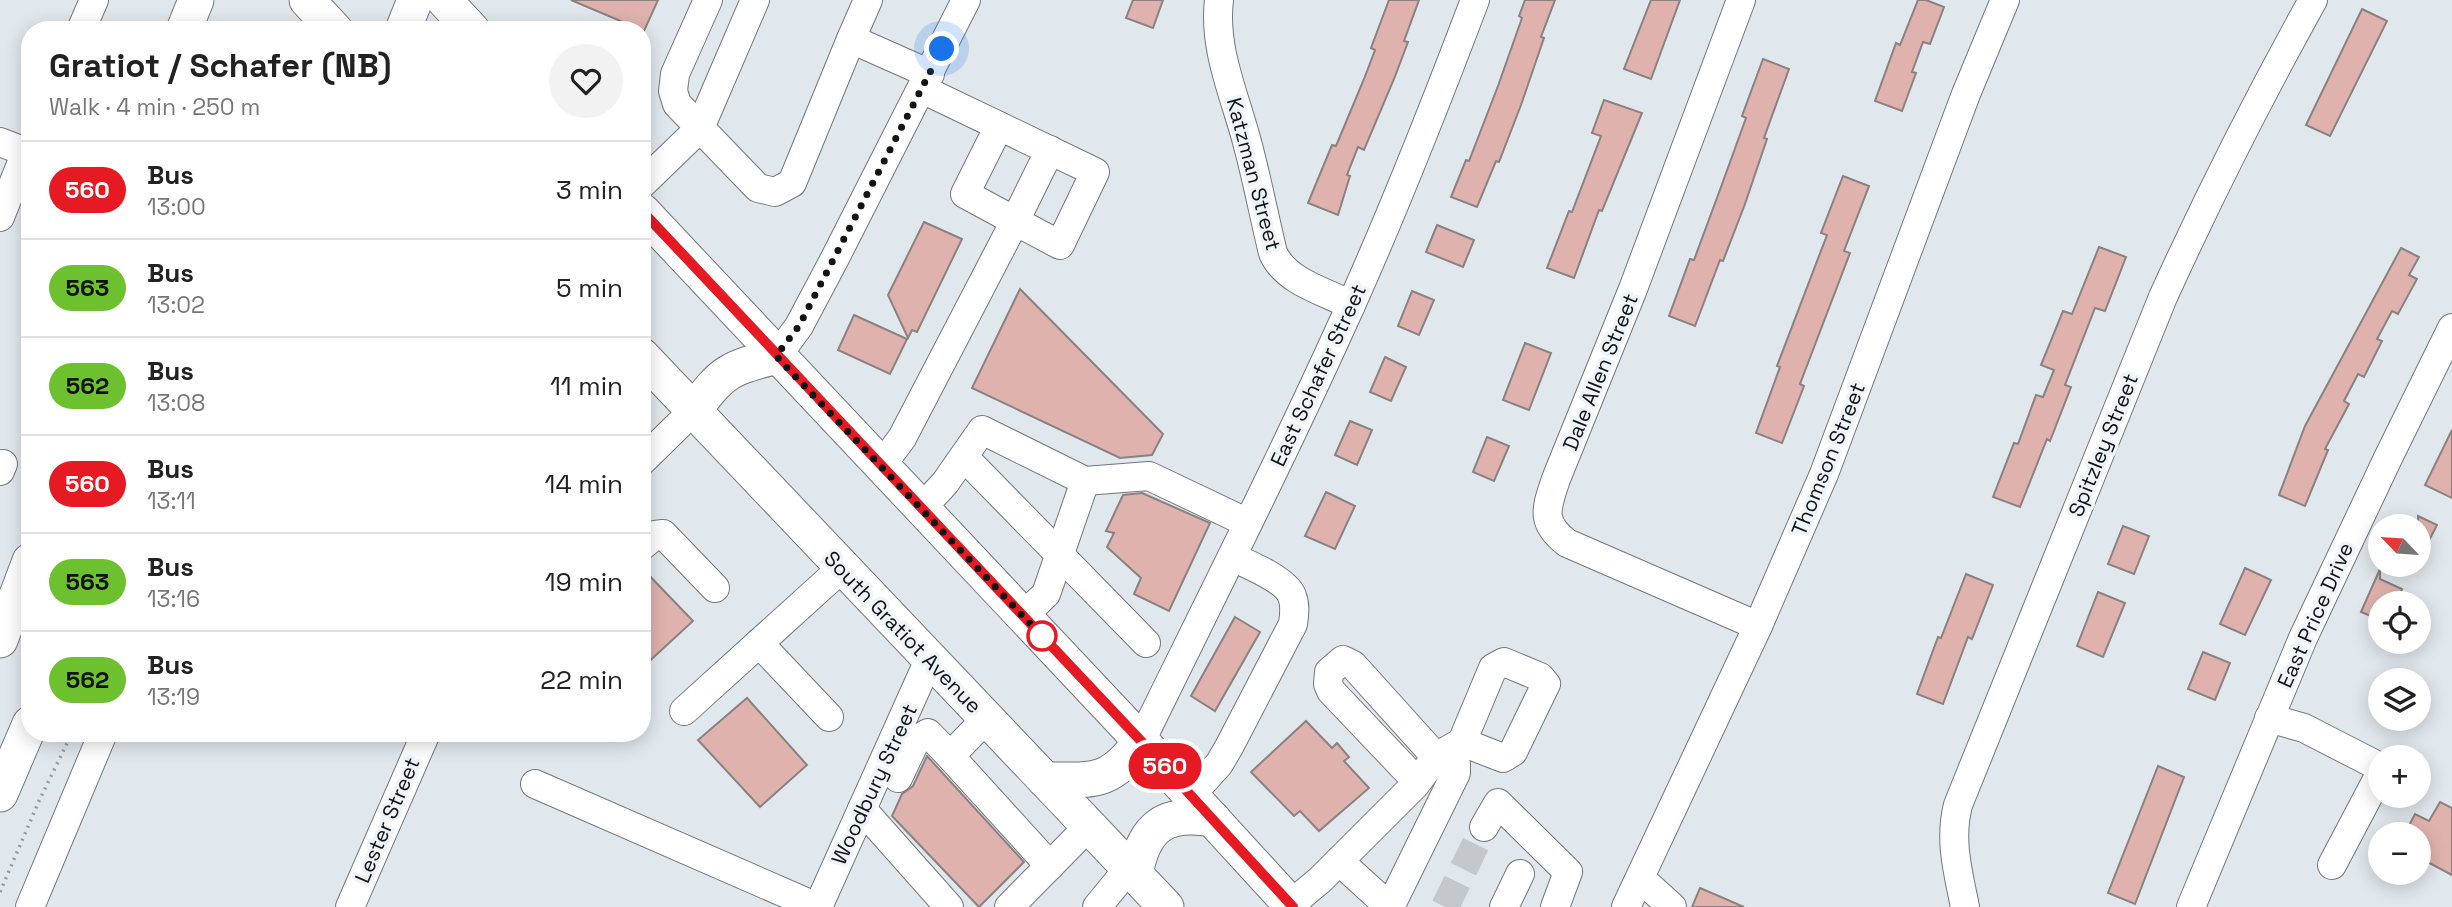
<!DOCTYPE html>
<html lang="en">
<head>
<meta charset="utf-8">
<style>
	body { margin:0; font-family:"Space Grotesk",sans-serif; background:#f2f2f2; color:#222; height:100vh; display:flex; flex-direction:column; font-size:26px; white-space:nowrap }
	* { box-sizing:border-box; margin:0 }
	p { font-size:23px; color:#767676 }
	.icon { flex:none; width:38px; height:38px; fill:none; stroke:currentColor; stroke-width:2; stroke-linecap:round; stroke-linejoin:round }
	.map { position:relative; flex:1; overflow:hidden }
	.sheet { position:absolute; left:21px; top:21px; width:630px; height:721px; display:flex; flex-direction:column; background:#fff; border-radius:28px; box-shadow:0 4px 18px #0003 }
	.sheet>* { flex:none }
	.badge { padding:0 14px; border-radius:23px; font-size:24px; line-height:46px }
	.needle { width:46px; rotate:295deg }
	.tools { position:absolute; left:2368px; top:514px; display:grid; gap:14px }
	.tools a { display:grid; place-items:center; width:63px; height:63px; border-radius:50%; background:#fff; box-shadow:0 4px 18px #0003; font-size:35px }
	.you { position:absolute; width:35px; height:35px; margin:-18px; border:5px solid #fff; border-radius:50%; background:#1a73e8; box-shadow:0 0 0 10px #1a73e833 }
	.map>.badge { position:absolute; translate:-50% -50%; box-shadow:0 0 0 4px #fff }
	.round { display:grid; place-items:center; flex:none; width:74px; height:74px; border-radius:37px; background:#f2f2f2 }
	.overview { display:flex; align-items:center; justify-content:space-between; height:119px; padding:0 28px }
	h1 { font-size:33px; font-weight:700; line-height:52px }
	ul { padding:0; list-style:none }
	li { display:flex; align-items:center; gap:21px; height:98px; padding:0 28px; border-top:2px solid #e0e0e0 }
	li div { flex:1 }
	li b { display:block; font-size:26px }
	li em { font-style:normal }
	li .badge { min-width:77px; font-weight:700; text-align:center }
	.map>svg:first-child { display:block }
	.building { fill:#e0b2ae; stroke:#8a8281; stroke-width:2 }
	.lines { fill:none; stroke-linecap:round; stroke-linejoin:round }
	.minor-tunnel { stroke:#c2c8cc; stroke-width:28; stroke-dasharray:28 14; stroke-linecap:butt }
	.minor-casing { stroke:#71777b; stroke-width:30 }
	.major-casing { stroke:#71777b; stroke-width:37 }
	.path { stroke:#969b9f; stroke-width:3.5; stroke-dasharray:2 5; stroke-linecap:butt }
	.minor { stroke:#fff; stroke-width:28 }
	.major { stroke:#fff; stroke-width:35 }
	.line-casing { stroke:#fff; stroke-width:16 }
	.line { stroke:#e51a23; stroke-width:10 }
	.walk { stroke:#111314; stroke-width:7; stroke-dasharray:0 12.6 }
	.stop-dot { fill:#fff; stroke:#e51a23; stroke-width:3.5 }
	.labels { text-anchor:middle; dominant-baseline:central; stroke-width:7; stroke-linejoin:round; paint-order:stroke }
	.street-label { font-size:21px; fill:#111314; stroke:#eef5fa }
</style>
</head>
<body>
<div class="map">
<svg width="2452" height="907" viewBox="0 0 2452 907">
	<rect width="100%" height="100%" fill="#e1e8ed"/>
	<g class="building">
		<path d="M571 0H658L644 31Z"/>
		<path d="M1133 0H1163L1153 28 1126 18Z"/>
		<path d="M1389 0H1419L1404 41 1408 42 1394 79 1364 150 1358 147 1347 175 1350 176 1338 215 1308 203 1332 145 1336 146 1364 79 1375 50 1371 48Z"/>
		<path d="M1525 0H1555L1541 37 1544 38 1521 105 1499 162 1496 161 1477 207 1451 197 1466 160 1469 161 1498 86 1522 18 1519 16Z"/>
		<path d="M1651 0H1680L1651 79 1624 69Z"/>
		<path d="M1918 0H1926L1944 7 1930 44 1923 42 1912 72 1916 73 1902 111 1875 101 1896 43 1900 45Z"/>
		<path d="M2362 9 2387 21 2330 136 2306 125Z"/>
		<path d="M1763 59 1789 69 1764 138 1767 139 1745 204 1723 261 1720 260 1695 326 1669 316 1690 259 1694 260 1721 187 1746 118 1742 116Z"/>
		<path d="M1604 100 1642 113 1602 211 1599 210 1574 278 1547 268 1569 211 1572 212 1601 136 1592 133Z"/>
		<path d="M1843 176 1869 186 1844 251 1850 253 1800 384 1804 386 1782 443 1756 433 1780 367 1777 366 1827 235 1821 233Z"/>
		<path d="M924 222 962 239 917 332 912 330 908 338 888 295Z"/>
		<path d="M1437 225 1474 240 1463 267 1426 252Z"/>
		<path d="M2099 247 2126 257 2105 311 2095 308 2065 385 2071 387 2050 441 2047 439 2020 507 1993 497 2014 443 2018 444 2036 395 2043 397 2054 370 2041 365 2063 311 2072 314Z"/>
		<path d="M2401 248 2419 257 2409 275 2417 279 2398 314 2392 311 2377 339 2382 341 2364 377 2358 374 2344 401 2349 404 2325 449 2328 450 2305 506 2279 495 2305 426Z"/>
		<path d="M1020 289 1163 434 1152 455 1120 458 972 388Z"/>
		<path d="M1412 291 1434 300 1419 335 1398 326Z"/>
		<path d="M854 315 907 339 890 374 838 350Z"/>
		<path d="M1525 343 1551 353 1529 410 1503 400Z"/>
		<path d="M1385 357 1406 367 1391 401 1370 392Z"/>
		<path d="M1350 421 1372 430 1357 465 1335 455Z"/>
		<path d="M2452 430V498L2425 485Z"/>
		<path d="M1487 437 1509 446 1494 481 1473 472Z"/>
		<path d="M1326 492 1355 506 1335 549 1305 536Z"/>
		<path d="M1142 493 1210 523 1169 611 1134 594 1141 578 1107 547 1114 533 1106 531 1123 495Z"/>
		<path d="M2418 516 2437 525 2418 562Z"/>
		<path d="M2123 526 2149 536 2134 574 2108 564Z"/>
		<path d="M642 568 693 621 642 668Z"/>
		<path d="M2245 568 2271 580 2245 635 2220 624Z"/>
		<path d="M2380 569V579L2402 589 2396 604H2380V620L2361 612Z"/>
		<path d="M1966 574 1993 585 1972 639 1968 637 1943 704 1917 694 1938 637 1941 638Z"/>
		<path d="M2098 592 2125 603 2103 657 2077 646Z"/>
		<path d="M1235 617 1260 632 1215 711 1191 696Z"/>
		<path d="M2203 652 2230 663 2215 700 2188 689Z"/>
		<path d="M747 698 807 765 760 807 698 740Z"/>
		<path d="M1306 721 1332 748 1337 743 1349 757 1344 761 1369 788 1319 831 1300 811 1294 816 1251 772Z"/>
		<path d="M927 756 1024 862 979 907 892 816 902 794 913 786Z"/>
		<path d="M2158 766 2184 777 2135 904 2108 893Z"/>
		<path d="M2440 802 2452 808V875L2418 857V835H2404L2415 814 2429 821Z"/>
		<path d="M1700 888 1744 907H1692Z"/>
	</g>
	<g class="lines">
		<path class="minor-tunnel" d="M1445 907 1484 827"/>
		<g class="minor-casing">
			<g id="minor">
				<path d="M708 0 675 74 673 91 677 104 758 188 775 192 792 183 851 39"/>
				<path d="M868 0 851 39 930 74"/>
				<path d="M1219 0C1213 49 1235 96 1247 142 1257 179 1264 216 1273 253 1286 282 1324 291 1351 305"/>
				<path d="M1741 0 1633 289 1556 479C1546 509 1540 522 1567 543L1758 626"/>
				<path d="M81 30 94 0"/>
				<path d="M999 126 965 194 1015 221 1050 150"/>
				<path d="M0 142 26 152 0 217"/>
				<path d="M642 184 700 128 755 0"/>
				<path d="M777 356 799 326 834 260 966 0"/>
				<path d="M964 457 1146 643"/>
				<path d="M642 461 694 410"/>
				<path d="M881 466 902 438 1015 221 1060 245 1095 172 922 89"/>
				<path d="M0 471 3 464"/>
				<path d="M921 509 945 483 982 430 1085 481 1149 476 1248 523"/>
				<path d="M642 546 655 535 663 534 715 588"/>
				<path d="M1023 616 1046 594 1085 481"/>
				<path d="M759 643 829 717"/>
				<path d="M684 711 842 568"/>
				<path d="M2269 718 2304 728 2380 767"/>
				<path d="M986 719 950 756 1050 866"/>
				<path d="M1141 741C1212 596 1285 452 1351 305 1396 205 1436 103 1475 0"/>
				<path d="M1436 757 1462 742 1493 668 1504 662 1540 677 1546 684 1513 752 1503 758 1462 742"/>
				<path d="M898 778 916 740 928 733 950 756"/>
				<path d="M535 784 817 907"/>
				<path d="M1191 795 1219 764 1229 747 1293 624C1294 615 1296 606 1292 596 1286 580 1248 564 1232 557"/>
				<path d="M862 809 949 907"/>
				<path d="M1484 827 1498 803 1568 872 1555 907"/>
				<path d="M1339 861 1383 901 1392 903 1456 773V764L1436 757"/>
				<path d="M2332 865 2380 774"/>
				<path d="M1641 879 1672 907"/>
				<path d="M1291 904 1320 880 1415 785 1410 774 1331 691 1328 684 1329 672 1343 660 1353 665 1436 757 1415 785"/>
				<path d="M30 907 103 733"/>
				<path d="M350 907 426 733"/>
				<path d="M818 907 929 660"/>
				<path d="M1009 907 1089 826"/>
				<path d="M1097 907 1129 868"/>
				<path d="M1504 907 1520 874"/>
				<path d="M1626 907 1758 626 1824 474 1966 94 2005 0"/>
				<path d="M1965 907C1958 872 1949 840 1958 805L2163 297C2209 196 2259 97 2313 0"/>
				<path d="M2191 907 2303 638 2388 458 2452 328"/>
			</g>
		</g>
		<g class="major-casing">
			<g id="major">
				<path d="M307 0 335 30"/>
				<path d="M444 0 472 30"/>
				<path d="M184 30 196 0"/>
				<path d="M403 30 415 0"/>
				<path d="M642 211 1141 741 1293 907"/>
				<path d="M642 356 1166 907"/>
				<path d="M694 410C724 370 728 369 777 356"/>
				<path d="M0 640 30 561"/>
				<path d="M1045 780C1095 780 1110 784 1141 741"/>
				<path d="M0 794 30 724"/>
				<path d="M1135 874C1144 826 1165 811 1213 819"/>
			</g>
		</g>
		<path class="path" d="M0 892 39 801 72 733"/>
		<use href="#minor" class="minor"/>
		<use href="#major" class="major"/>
	</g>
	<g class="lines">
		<g class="line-casing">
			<path id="line" d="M642 211 1141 741 1293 907"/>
		</g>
		<use href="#line" class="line"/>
		<path class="walk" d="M942 49 799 326 776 356 1042 636"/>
	</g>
	<circle class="stop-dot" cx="1042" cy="636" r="14"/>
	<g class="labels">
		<g class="street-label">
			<text transform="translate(1254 174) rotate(75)">Katzman Street</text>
			<text transform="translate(1600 372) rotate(-68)">Dale Allen Street</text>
			<text transform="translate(1318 375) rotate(-65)">East Schafer Street</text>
			<text transform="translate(2103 445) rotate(-68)">Spitzley Street</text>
			<text transform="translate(1828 459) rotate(-68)">Thomson Street</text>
			<text transform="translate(2315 615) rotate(-66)">East Price Drive</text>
			<text transform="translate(903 632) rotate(46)">South Gratiot Avenue</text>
			<text transform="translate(874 784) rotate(-65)">Woodbury Street</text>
			<text transform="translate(387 820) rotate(-67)">Lester Street</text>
		</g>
	</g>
</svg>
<div class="tools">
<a><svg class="needle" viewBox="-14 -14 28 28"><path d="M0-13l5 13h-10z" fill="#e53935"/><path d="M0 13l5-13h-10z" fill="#767676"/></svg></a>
<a><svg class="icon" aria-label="locate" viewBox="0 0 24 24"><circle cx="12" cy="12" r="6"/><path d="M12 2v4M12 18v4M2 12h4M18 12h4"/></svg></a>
<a><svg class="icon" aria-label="layers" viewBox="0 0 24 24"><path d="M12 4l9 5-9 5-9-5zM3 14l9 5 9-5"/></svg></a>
<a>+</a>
<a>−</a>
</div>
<div class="you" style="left:942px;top:49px"></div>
<b class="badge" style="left:1165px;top:766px;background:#e51a23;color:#fff">560</b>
<section class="sheet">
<div class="overview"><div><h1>Gratiot / Schafer (NB)</h1><p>Walk · 4 min · 250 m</p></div><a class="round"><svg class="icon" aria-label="heart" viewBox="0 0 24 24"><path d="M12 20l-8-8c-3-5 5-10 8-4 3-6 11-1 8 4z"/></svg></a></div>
<ul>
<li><span class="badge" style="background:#e51a23;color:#fff">560</span><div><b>Bus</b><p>13:00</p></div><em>3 min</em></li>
<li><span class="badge" style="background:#6dc02e;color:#111">563</span><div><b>Bus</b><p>13:02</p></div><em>5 min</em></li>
<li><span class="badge" style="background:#6dc02e;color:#111">562</span><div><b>Bus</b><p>13:08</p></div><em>11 min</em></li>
<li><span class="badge" style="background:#e51a23;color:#fff">560</span><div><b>Bus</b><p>13:11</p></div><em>14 min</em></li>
<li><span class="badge" style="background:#6dc02e;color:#111">563</span><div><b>Bus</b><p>13:16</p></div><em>19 min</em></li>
<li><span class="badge" style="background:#6dc02e;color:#111">562</span><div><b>Bus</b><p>13:19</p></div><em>22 min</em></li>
</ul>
</section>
</div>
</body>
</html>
